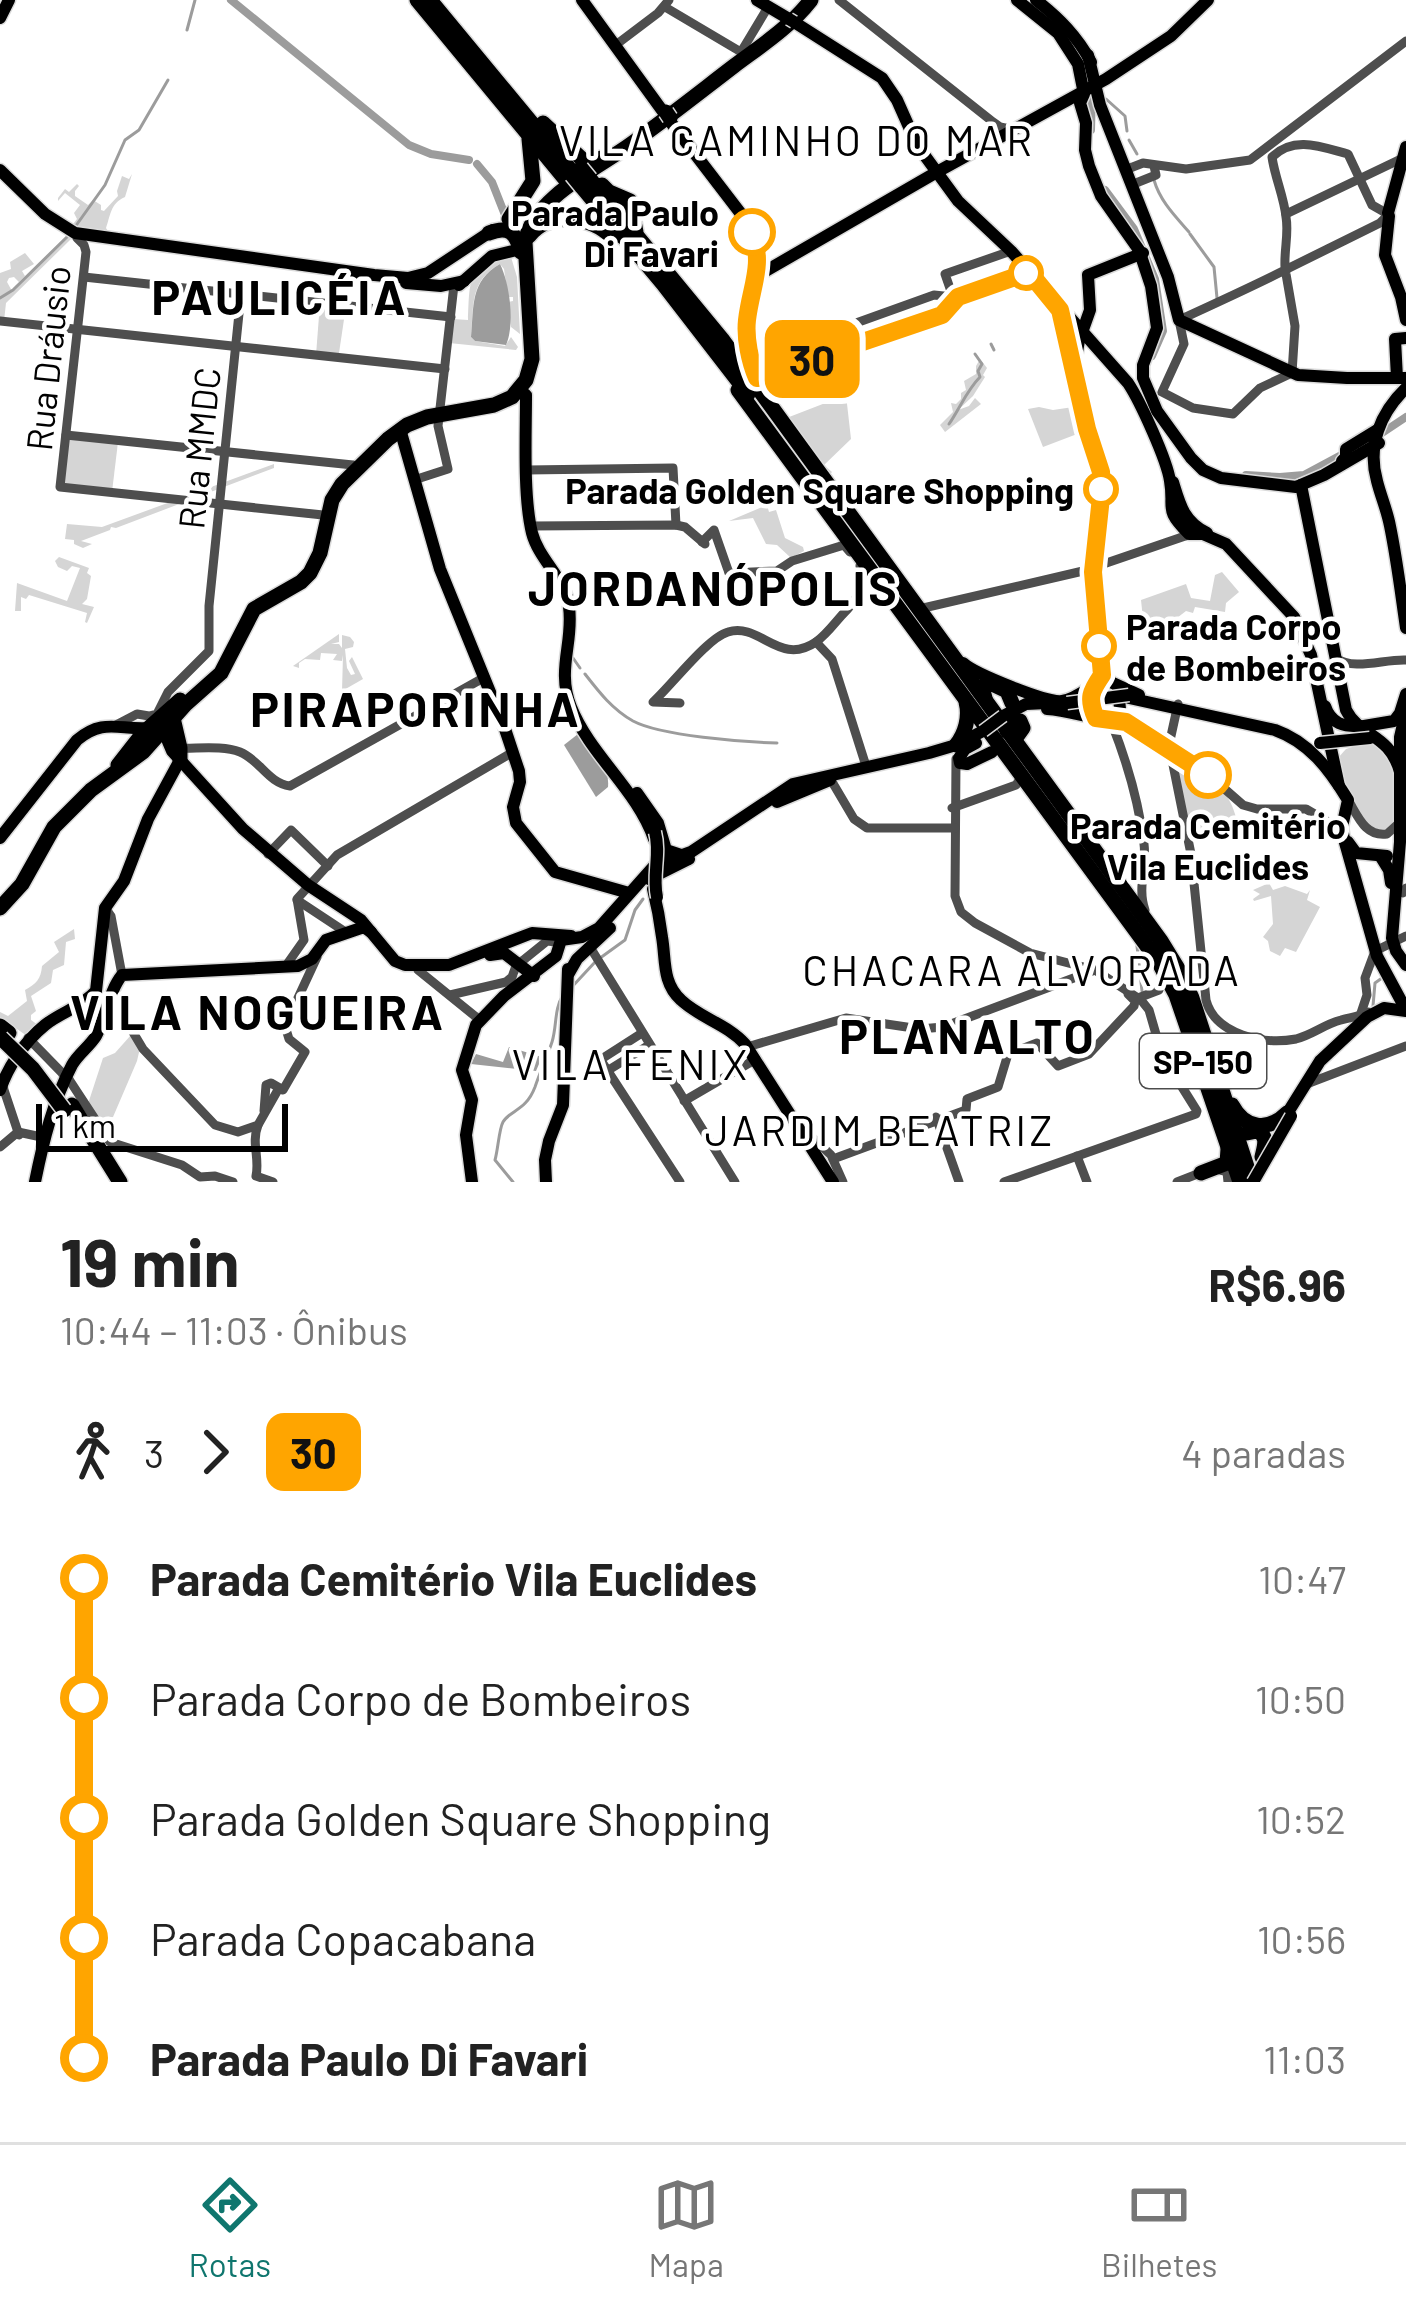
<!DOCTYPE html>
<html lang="pt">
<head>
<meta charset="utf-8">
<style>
	body { margin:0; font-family:Barlow,sans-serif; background:#f6f6f6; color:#222; height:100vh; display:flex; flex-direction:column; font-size:45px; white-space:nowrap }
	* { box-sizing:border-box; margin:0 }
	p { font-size:39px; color:#767676 }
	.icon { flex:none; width:66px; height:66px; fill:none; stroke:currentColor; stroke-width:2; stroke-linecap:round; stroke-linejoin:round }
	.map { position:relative; height:1182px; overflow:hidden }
	.panel { display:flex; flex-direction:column; background:#fff; flex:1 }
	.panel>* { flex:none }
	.badge { padding:0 24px; border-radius:18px; font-size:42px; line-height:78px }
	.scale { position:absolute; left:36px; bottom:30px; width:252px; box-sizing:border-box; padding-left:12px; border:6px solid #000; border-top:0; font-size:33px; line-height:42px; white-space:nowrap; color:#000; -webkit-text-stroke:9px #fff; paint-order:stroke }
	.map>.badge { position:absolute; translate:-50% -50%; box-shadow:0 0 0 6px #fff }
	.legs { display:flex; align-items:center; gap:18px; height:132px; padding:0 60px; font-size:39px }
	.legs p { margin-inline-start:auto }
	.summary { display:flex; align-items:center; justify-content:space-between; height:204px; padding:0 60px }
	h1 { font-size:66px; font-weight:700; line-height:90px }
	ul { padding:0 60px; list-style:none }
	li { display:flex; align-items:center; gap:42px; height:120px; font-size:45px }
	li i { display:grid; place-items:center; width:18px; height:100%; margin:0 15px; background:currentColor }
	li i::after { content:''; width:30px; height:30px; margin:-15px; border:9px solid; border-radius:50%; background:#fff }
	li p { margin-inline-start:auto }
	li:first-child i { background:linear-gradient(#0000 50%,currentColor 0) }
	li:last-child i { background:linear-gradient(currentColor 50%,#0000 0) }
	.menu { display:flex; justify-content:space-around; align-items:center; height:168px; border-top:3px solid #e0e0e0; background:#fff; font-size:33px; color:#767676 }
	.menu a { display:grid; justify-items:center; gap:6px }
	.menu .on { color:#0f766e }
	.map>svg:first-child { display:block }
	.green { fill:#d5d5d5 }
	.water { fill:#9c9c9c }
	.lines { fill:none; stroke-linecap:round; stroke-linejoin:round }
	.stream { stroke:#9c9c9c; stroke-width:3 }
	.river { stroke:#9c9c9c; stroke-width:8 }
	.major-casing { stroke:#dbdbdb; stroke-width:15 }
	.highway-casing { stroke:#dbdbdb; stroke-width:18 }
	.minor { stroke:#4e4e4e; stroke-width:9 }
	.major { stroke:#000; stroke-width:12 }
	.highway { stroke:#000; stroke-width:15 }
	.major-bridge-casing { stroke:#dbdbdb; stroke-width:15; stroke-linecap:butt }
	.highway-bridge-casing { stroke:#dbdbdb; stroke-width:18; stroke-linecap:butt }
	.major-bridge { stroke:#000; stroke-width:12 }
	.highway-bridge { stroke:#000; stroke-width:15 }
	.line-1-casing { stroke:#fff; stroke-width:27 }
	.line-1 { stroke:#ffa500; stroke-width:18 }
	.stop-1-dot { fill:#fff; stroke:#ffa500; stroke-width:6 }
	.labels { text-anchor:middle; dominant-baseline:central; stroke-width:9; stroke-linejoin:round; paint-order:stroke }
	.shield { fill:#fff; stroke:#4c4c4c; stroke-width:3 }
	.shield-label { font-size:33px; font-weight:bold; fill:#000 }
	.stop-label { font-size:36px; font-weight:bold; fill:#000; stroke:#fff; text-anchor:end }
	.street-label { font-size:36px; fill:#000; stroke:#fff }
	.quarter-label { font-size:42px; letter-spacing:3px; fill:#000; stroke:#fff }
	.district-label { font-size:48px; font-weight:bold; letter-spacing:3px; fill:#000; stroke:#fff }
</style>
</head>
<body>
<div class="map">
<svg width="1406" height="1182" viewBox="0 0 1406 1182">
	<rect width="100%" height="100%" fill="#fff"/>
	<g class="green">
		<path d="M132 174 125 197C110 203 110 218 106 228L110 235 70 228 77 219 74 213 80 205 65 193 58 201V198L65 189 69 192 77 184 79 186 75 191V196L88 205 93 200 101 205V210L104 211 118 196 117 191 122 176 129 179Z"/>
		<path d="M68 237 71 239 6 303 4 321 0 320V273L11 269 10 262 25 253 34 264 22 271 25 276 19 282 14 277 9 278 7 282 12 291Z"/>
		<path d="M511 257 517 277 520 334 511 327 508 302 513 301V297H508L504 269 500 264C469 281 474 306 471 337L475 341 505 346 511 337 518 347 516 350 449 343 453 319 468 320C470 281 466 265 511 257Z"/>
		<path d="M320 303 346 306 339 353 316 355Z"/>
		<path d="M980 359 987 368 983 375 985 377 973 396 958 410 969 406 975 398 981 404 945 432 940 425 953 412 951 403 956 404 961 399V393L966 390 964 381 976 374V366Z"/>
		<path d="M846 395 851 439 824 465 832 472 826 479 784 419Z"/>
		<path d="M1080 406 1085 431 1043 447 1028 409 1039 407 1053 410Z"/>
		<path d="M67 437 118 442 112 492 62 486Z"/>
		<path d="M274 464V468L116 528 111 527 110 530 81 541 92 544 83 548 74 544V540L65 539 67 524 102 527Z"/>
		<path d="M767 505 769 512 776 510 785 538 803 547 804 551 791 558 777 545 766 544 753 518 729 521Z"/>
		<path d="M59 557 89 568 87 573 91 576 87 599 82 604 94 607 87 623 85 622 87 613 29 595 26 599 21 597V611H15L17 583 67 601 80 568 72 566 67 571 58 567 55 561Z"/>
		<path d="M1222 572 1239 592 1226 603 1225 612 1195 607 1193 613 1186 611 1173 621 1162 620 1149 638H1145L1141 600 1186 584 1191 598 1210 601 1215 575Z"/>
		<path d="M339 634V642L331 644H339L342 648V635L350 637 354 642 353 647 345 649 347 668 351 675 355 674 349 661 352 657 363 679 342 691 343 655 342 661 333 660 337 654 321 653 320 660 305 659 299 663V668L293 666Z"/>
		<path d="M1361 744H1375L1395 764 1397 817 1386 832 1367 826 1341 784 1338 758 1346 749Z"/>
		<path d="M1175 755 1200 771 1204 781C1231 789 1236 812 1240 838L1234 840 1231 830 1190 838Z"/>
		<path d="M1269 883 1273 890 1285 886 1307 894 1310 890 1307 900 1320 907 1296 952 1285 948 1280 956 1270 951 1268 941 1263 937 1273 924 1271 896 1254 901 1253 899 1260 894 1253 890Z"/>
		<path d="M74 929 75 939 66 942 64 965 53 970 51 983 31 996 36 1011 31 1015V1020L38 1025 27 1036 0 1017V1012L8 1016 27 1001 25 990C36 984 41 979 42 966L59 952 54 942Z"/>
		<path d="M131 1035 140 1048 137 1061 113 1117 95 1123 86 1110 103 1058 115 1053Z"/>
	</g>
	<g class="water">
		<path d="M500 264C510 284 515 325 506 345L475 341 471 337C474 306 470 281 500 264Z"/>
		<path d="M578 734C594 746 610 767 608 787L596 797 564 745Z"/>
		<path d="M509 1047 542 1057 536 1071 471 1064 476 1054 503 1062Z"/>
	</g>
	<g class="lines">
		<g class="stream">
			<path d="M187 30 195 0"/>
			<path d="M1106 99 1125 116 1127 131"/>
			<path d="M1129 140 1137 154"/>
			<path d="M1154 180C1160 201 1175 216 1189 232"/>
			<path d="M75 227 105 185 125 140 139 130 168 80"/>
			<path d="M1190 234 1214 267 1217 298"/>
			<path d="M0 298 13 290 69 235"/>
			<path d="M991 344 994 350"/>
			<path d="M949 424C960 408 967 390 980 377L978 371 982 364 975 354"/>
			<path d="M573 658 580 668"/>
			<path d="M585 674C599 692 612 709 633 721 661 736 744 742 777 743"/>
			<path d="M1137 946 1142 991"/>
			<path d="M570 989 596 961 625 940 635 910 643 899"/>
			<path d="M1373 1006 1375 983 1382 978"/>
			<path d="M513 1182 495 1160C498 1150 499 1129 503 1122 510 1110 526 1111 535 1087 540 1072 547 1057 552 1042 557 1026 554 1009 563 995"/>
		</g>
		<g class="river">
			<path d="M231 0 409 145 431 154 469 160"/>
			<path d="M1091 130 1092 91"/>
			<path d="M477 164 492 182 507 220"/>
			<path d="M1105 190 1134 229 1155 279 1163 331 1152 356"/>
			<path d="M1379 435 1406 417"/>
			<path d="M1246 475 1280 477 1304 475 1345 453"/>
		</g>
		<g class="major-casing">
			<g id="major">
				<path d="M582 0 664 113"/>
				<path d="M757 0 789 19"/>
				<path d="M1017 0 1058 33 1078 64 1084 94 1080 103 1086 123 1085 150 1089 166 1101 196 1139 250 1151 286 1157 328 1143 365V378L1157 411 1191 458 1203 470 1221 478 1296 487 1324 475 1379 443"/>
				<path d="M1036 0C1059 18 1077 36 1091 62"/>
				<path d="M0 18 9 0"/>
				<path d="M794 22 882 78 897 100 917 145 958 201 1011 251 1128 383C1140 401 1167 460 1170 481 1175 510 1163 508 1189 534H1203L1226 544 1294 617 1311 655 1339 786"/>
				<path d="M1088 55 1100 105 1168 277 1179 320 1298 375 1347 378H1406"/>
				<path d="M669 120 748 223C769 269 745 285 744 327 744 343 748 360 752 375"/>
				<path d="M0 170 45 214 75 233 374 275 408 278 428 273 493 230"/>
				<path d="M1388 213 1406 147"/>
				<path d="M1389 216 1385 255 1401 297 1406 320"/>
				<path d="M757 276 937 172 1106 79 1171 36 1208 0"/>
				<path d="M406 283 441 286 464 281"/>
				<path d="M459 285 492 256 521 249"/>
				<path d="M1060 311 1073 361"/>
				<path d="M1397 378 1395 339 1406 338"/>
				<path d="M1406 388C1380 413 1367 446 1377 481 1381 497 1387 510 1390 526 1397 560 1401 594 1406 628"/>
				<path d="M520 390 526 395C526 434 523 496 532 533 539 560 566 579 569 607 574 642 556 670 571 707 590 755 637 790 654 839"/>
				<path d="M400 429 440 569 505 729 519 771 520 782 513 807 516 823 555 872 629 893"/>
				<path d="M1342 461 1346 457V449L1377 430"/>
				<path d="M1173 482C1180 505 1184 522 1207 533"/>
				<path d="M1301 485 1346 710C1360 737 1390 734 1400 772"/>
				<path d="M963 663C975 674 1047 703 1062 701 1078 699 1090 685 1104 679L1139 695"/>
				<path d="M1109 679 1104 673 1097 558 1105 478 1087 416 1076 357 1079 341 1090 310 1088 275 1143 253"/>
				<path d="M1129 698 1275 730C1309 742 1329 769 1348 800L1342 827 1344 839 1377 956 1406 1010"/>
				<path d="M1325 706C1331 724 1344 727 1361 726"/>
				<path d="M1047 709C1070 710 1096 721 1113 720L1120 709 1118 687"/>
				<path d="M1406 711 1400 737V842L1392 938 1396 951 1406 965"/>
				<path d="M1003 716 1026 704 1048 703"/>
				<path d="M1364 726 1394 721 1400 713 1406 694"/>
				<path d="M163 730 172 751 243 829 308 885 361 920 395 961 405 965H449L532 933 571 936"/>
				<path d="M976 743 965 749 959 758 960 763 967 764 992 752"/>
				<path d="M637 793 658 823 666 850 681 855"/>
				<path d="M777 802 830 780"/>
				<path d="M0 838 77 740C103 718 119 730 148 728"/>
				<path d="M1348 842 1356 853 1387 856"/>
				<path d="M1381 857 1389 870 1391 883"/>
				<path d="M649 879 689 859"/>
				<path d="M653 889C657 905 660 921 662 937 666 960 662 983 681 1000 700 1018 727 1024 745 1044L833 1182"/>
				<path d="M490 955 504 953 534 976"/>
				<path d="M569 973 577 959 610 928"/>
				<path d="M0 1090C8 1067 24 1042 45 1025 61 1012 82 1007 96 991L105 908 124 881 148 819 180 760"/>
				<path d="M1285 1117 1320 1061 1367 1017 1384 1008 1406 1011"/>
				<path d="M35 1182C43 1142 53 1101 72 1065 78 1054 89 1047 96 1036 106 1017 109 991 122 975L298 966 312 959 326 940 364 927 371 932"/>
				<path d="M472 1182 466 1135 472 1100 462 1070 476 1025 504 996 556 956 561 940 582 937 599 928 655 865 691 852 793 784 929 753 956 745 983 731"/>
				<path d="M546 1182 545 1160 549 1141 563 1105 568 969"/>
			</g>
		</g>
		<g class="highway-casing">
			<g id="highway">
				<path d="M417 0 565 179"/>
				<path d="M430 0 574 174"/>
				<path d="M543 123 583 160 589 162 601 158"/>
				<path d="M590 179 722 339 1161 941 1180 972 1192 998 1252 1182"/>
				<path d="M602 185 609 192 630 201 636 232"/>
				<path d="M581 186 663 284 748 394"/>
				<path d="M509 219 533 181 529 139"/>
				<path d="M489 233C509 225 516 233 521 252"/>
				<path d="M529 236C550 210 591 216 613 238"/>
				<path d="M738 390 1158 961 1176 995 1240 1182"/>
				<path d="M985 698 982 687 990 683 1007 691 1012 703"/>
				<path d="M173 718 180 748V760"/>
				<path d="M1007 731 1018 735 1023 728 1020 721H1008"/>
				<path d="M956 745C965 734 970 717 966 702"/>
				<path d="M118 765 143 733 180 700"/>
				<path d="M0 908 22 884 54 827 91 790 143 752 185 705 221 673 254 609 301 582 310 573 320 553 332 500 342 484 388 439 407 425 427 417 494 405 512 397 526 380 532 359 525 242C533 198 598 168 631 144 666 119 700 92 734 66 762 45 789 28 811 0"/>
				<path d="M0 1026 9 1033"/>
				<path d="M72 1105 120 1182"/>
				<path d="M1232 1105C1245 1129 1268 1132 1287 1113"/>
				<path d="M1247 1133 1257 1131C1269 1136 1264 1147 1262 1157"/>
				<path d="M1201 1173 1227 1163 1228 1149"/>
			</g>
		</g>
		<g class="minor">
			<path d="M839 0 993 122 1000 127 1015 130"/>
			<path d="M665 7 741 52 768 7"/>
			<path d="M617 44 658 13 669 0"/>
			<path d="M1125 170 1143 163 1186 169 1250 160 1406 41"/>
			<path d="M1131 185 1156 175 1154 166"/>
			<path d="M1386 213 1372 205 1348 154C1322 147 1294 135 1272 157 1275 178 1284 197 1286 217 1289 233 1284 250 1285 267L1286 274 1295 326 1292 373 1260 388 1233 414 1193 408 1162 392 1184 344 1179 320C1214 304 1249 288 1283 271L1289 268 1380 223 1386 217"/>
			<path d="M1286 214 1403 158"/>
			<path d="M77 238 84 245 86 252 60 487 323 515"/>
			<path d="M84 277 451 317"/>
			<path d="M954 300 945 274 1011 251"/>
			<path d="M0 321 445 369"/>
			<path d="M750 354 756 359 934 295 953 297"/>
			<path d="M754 370 758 378 919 323 944 314 956 298 1031 270"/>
			<path d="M66 435 353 465"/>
			<path d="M527 470 673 468 676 525"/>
			<path d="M414 480 448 469 438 426 454 285"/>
			<path d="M531 526 676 525 685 527 705 544"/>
			<path d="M702 542 714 530 729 573 777 571 792 561 844 545 850 552"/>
			<path d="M919 609 1083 571 1191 534"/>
			<path d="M816 642 832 659 866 766"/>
			<path d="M1335 658C1355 671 1383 659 1406 660"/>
			<path d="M680 703 653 702C671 686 707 638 728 632 760 622 779 667 816 642 826 635 834 624 842 615 857 600 866 586 860 566"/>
			<path d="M1178 704 1169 745 1191 854 1206 1000C1215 1035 1264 1045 1296 1039 1312 1035 1325 1024 1341 1020 1351 1017 1359 1017 1368 1012"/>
			<path d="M116 725 137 714 149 716 157 714 168 692 209 651V606L241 294"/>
			<path d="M177 748C196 749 222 745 240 752 260 760 268 783 290 786L485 677"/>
			<path d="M956 759 955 896 961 912 975 923 1030 953 1095 970 1141 1000 1149 1010 1162 1055 1197 1111 1196 1114 1004 1182"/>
			<path d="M831 780 854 819 867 828H955"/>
			<path d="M1348 800C1358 816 1365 837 1387 834L1398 824"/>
			<path d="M952 808 1016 785 1020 779 1017 772"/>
			<path d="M268 854 291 830 328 866"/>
			<path d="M1403 893 1406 888"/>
			<path d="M297 900 347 933"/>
			<path d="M106 909 111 916 122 975"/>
			<path d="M1145 910C1137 888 1147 866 1144 844 1139 804 1127 762 1112 724L1113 720 1126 722 1203 770 1243 805 1257 809H1306L1342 830"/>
			<path d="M590 947 735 1182"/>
			<path d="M285 967 304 940 297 899 337 855 513 752"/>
			<path d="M418 970 481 1021"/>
			<path d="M450 995 506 982 512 977 516 966 547 941 556 942"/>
			<path d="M112 997 143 1049 215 1125 238 1132 258 1125 279 1088"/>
			<path d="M1138 998 1159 990"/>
			<path d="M1360 1016 1367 995 1365 978 1375 951 1406 936"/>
			<path d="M642 1033 603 1058 602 1062 680 1182"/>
			<path d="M28 1038 70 1081 110 1142 182 1165 200 1177 215 1176 233 1182"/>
			<path d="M747 1047 846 1018 920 1029 943 1027 1095 970"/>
			<path d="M607 1071 649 1045"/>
			<path d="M1304 1085 1406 1046"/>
			<path d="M3 1087 19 1135"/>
			<path d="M684 1101 756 1059"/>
			<path d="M264 1111 266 1085 271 1083 283 1090 305 1052 289 1039 285 1026 317 957"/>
			<path d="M936 1117 959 1182"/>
			<path d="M258 1125C251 1143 260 1158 256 1176L273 1182"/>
			<path d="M809 1134 831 1155 843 1182"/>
			<path d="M0 1147 18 1132 46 1138"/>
			<path d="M1077 1156 1087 1182"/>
			<path d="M833 1159 966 1110 967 1099 998 1087 1008 1054 1037 1043 1058 1066 1089 1054 1134 1006 1135 1001 1128 994"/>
			<path d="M1216 1169 1227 1172 1228 1182"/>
			<path d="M1177 1182 1200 1173"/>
		</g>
		<use href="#major" class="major"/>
		<use href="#highway" class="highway"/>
		<g class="major-bridge-casing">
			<g id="major-bridge">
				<path d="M789 19 794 22"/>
				<path d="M1067 703 1129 695"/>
				<path d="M983 731 1003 716"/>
				<path d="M1320 743 1370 738"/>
				<path d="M655 832C661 854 652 875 657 897"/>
				<path d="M1253 1182 1291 1116"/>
			</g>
		</g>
		<g class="highway-bridge-casing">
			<g id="highway-bridge">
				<path d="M666 112 670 118"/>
				<path d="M581 168 590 179"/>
				<path d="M572 175 581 186"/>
				<path d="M1 1038 33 1069 64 1110"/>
			</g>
		</g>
		<use href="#major-bridge" class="major-bridge"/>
		<use href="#highway-bridge" class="highway-bridge"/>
	</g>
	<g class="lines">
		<g class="line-1-casing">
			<path id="line-1" d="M752 232C764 266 751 286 747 320 745 338 750 362 757 378L942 315 958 297 1029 272 1060 310 1087 429 1101 472 1102 488 1093 572 1102 675C1091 691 1087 698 1096 718L1126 722 1208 775"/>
		</g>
		<use href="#line-1" class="line-1"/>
	</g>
	<g class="stop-1-dot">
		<circle cx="752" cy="232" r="21"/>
		<circle cx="1026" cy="273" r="15"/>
		<circle cx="1101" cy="489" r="15"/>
		<circle cx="1099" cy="646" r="15"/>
		<circle cx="1208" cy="775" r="21"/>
	</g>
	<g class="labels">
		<rect class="shield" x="1140" y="1034" width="126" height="54" rx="9"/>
		<g class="shield-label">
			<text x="1203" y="1061">SP-150</text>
		</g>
		<g class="stop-label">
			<text x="719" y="211">Parada Paulo<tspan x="719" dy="41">Di Favari</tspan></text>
			<text x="1074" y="489">Parada Golden Square Shopping</text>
			<text x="1126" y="625" text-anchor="start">Parada Corpo<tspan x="1126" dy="41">de Bombeiros</tspan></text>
			<text x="1208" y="824" text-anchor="middle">Parada Cemitério<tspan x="1208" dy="41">Vila Euclides</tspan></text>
		</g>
		<g class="street-label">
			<text transform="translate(47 358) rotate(-84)">Rua Dráusio</text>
			<text transform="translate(198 448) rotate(-84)">Rua MMDC</text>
		</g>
		<g class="quarter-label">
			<text x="797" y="139">VILA CAMINHO DO MAR</text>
			<text x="1022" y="969">CHACARA ALVORADA</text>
			<text x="631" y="1063">VILA FENIX</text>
			<text x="880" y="1129">JARDIM BEATRIZ</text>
		</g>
		<g class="district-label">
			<text x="280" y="296">PAULICÉIA</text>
			<text x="714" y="587">JORDANÓPOLIS</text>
			<text x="416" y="708">PIRAPORINHA</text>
			<text x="258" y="1011">VILA NOGUEIRA</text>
			<text x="968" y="1035">PLANALTO</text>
		</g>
	</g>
</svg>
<div class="scale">1 km</div>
<b class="badge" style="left:812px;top:359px;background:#ffa500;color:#111">30</b>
</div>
<section class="panel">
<div class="summary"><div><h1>19 min</h1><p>10:44 – 11:03 · Ônibus</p></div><b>R$6.96</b></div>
<div class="legs"><svg class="icon" aria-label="walk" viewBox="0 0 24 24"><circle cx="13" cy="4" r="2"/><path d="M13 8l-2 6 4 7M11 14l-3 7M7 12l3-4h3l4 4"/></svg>3<svg class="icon" aria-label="forward" viewBox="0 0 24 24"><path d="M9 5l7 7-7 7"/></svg><b class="badge" style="background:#ffa500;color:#111">30</b><p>4 paradas</p></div>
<ul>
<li><i style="color:#ffa500"></i><b>Parada Cemitério Vila Euclides</b><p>10:47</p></li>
<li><i style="color:#ffa500"></i><span>Parada Corpo de Bombeiros</span><p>10:50</p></li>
<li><i style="color:#ffa500"></i><span>Parada Golden Square Shopping</span><p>10:52</p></li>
<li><i style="color:#ffa500"></i><span>Parada Copacabana</span><p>10:56</p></li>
<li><i style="color:#ffa500"></i><b>Parada Paulo Di Favari</b><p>11:03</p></li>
</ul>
</section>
<nav class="menu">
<a class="on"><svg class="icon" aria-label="directions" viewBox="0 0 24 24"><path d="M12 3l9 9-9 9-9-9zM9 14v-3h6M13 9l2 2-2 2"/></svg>Rotas</a>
<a><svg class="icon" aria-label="map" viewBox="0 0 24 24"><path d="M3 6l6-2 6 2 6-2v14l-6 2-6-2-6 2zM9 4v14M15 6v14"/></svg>Mapa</a>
<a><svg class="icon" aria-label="tickets" viewBox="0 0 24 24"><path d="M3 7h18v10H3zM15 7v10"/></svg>Bilhetes</a>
</nav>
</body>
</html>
